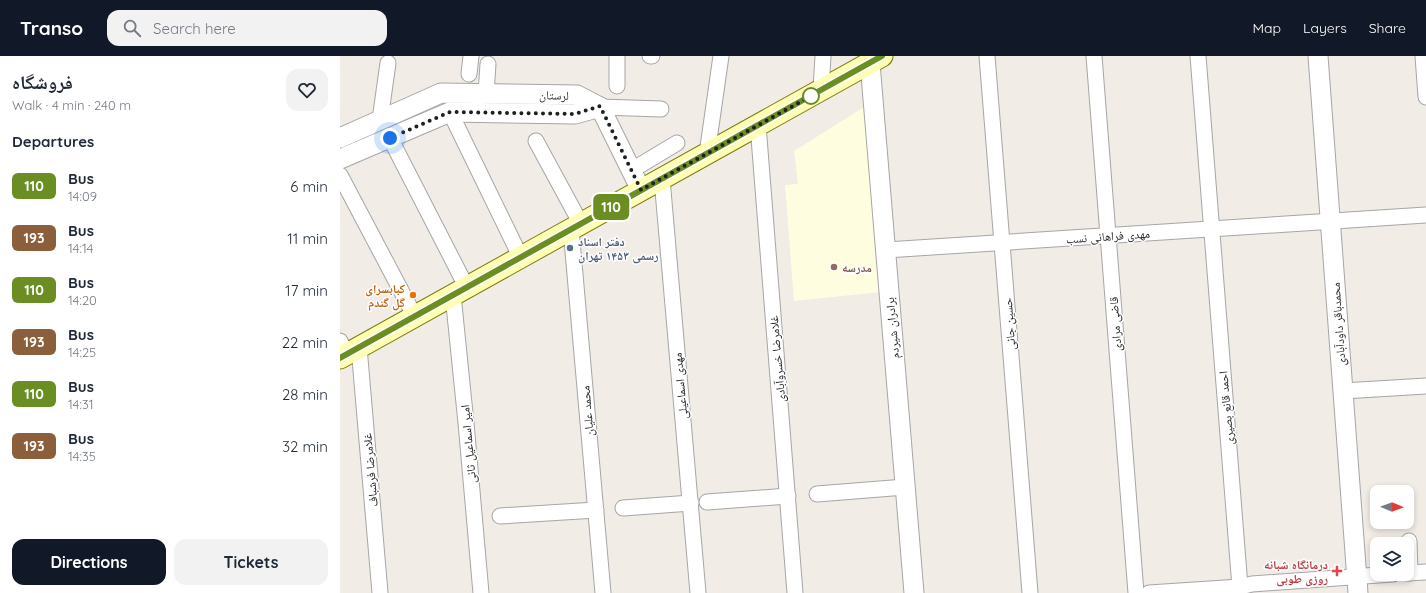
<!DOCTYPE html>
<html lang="en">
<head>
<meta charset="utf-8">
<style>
	body { margin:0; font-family:Quicksand,"Noto Naskh Arabic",sans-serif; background:#f2f2f3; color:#1f2937; height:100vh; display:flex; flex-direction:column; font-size:15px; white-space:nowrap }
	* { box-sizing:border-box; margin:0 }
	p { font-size:13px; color:#747a83 }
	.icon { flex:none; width:22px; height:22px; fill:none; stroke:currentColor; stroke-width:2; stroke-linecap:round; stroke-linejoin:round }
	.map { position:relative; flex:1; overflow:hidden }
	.panel { display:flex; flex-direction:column; background:#fff; width:340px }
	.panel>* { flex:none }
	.badge { padding:0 8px; border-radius:6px; font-size:14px; line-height:26px }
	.needle { width:26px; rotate:91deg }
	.tools { position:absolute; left:1030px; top:429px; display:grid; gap:8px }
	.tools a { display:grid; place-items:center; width:44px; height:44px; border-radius:8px; background:#fff; box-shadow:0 2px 6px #0003; font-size:20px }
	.you { position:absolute; width:20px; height:20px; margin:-10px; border:3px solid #fff; border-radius:50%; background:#1a73e8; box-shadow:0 0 0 6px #1a73e833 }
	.map>.badge { position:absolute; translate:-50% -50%; box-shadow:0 0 0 2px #fff }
	h2 { padding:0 12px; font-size:15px; line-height:36px }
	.round { display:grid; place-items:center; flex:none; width:42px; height:42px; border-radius:12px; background:#f2f2f3 }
	.head { display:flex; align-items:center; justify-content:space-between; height:68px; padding:0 12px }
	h1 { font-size:19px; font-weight:800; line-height:30px }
	.cta { display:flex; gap:8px; margin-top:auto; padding:8px 12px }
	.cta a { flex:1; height:46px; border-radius:12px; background:#111827; color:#fff; font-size:16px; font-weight:800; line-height:46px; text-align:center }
	.cta a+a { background:#f2f2f3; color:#1f2937 }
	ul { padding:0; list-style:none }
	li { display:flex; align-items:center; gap:12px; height:52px; padding:0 12px }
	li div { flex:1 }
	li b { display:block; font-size:15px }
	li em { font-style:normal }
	li .badge { min-width:44px; font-weight:700; text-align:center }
	header { display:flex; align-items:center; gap:24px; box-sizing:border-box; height:56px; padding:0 20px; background:#111827; color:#fff }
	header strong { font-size:19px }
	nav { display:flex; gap:22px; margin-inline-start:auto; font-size:14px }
	.search { width:280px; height:36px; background:#f2f2f3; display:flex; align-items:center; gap:10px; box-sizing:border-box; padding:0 14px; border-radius:12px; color:#747a83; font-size:15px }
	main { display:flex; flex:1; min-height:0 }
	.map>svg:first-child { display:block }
	.education { fill:#fffde0 }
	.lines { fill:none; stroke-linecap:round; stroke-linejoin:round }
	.minor-casing { stroke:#a6a6a6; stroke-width:17 }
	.tertiary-casing { stroke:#a6a6a6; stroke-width:21 }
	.secondary-casing { stroke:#787d00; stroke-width:23 }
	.minor { stroke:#fff; stroke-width:15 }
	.tertiary { stroke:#fff; stroke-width:19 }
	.secondary { stroke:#fefdb6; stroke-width:21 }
	.line-casing { stroke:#fff; stroke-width:9 }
	.line { stroke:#6b8e23; stroke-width:6 }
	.walk { stroke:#1f1f1f; stroke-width:4; stroke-dasharray:0 7.2 }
	.stop-dot { fill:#fff; stroke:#6b8e23; stroke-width:2 }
	.service-dot { fill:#5c6f8a; stroke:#fff; stroke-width:1.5 }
	.education-dot { fill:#8d6e63; stroke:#fff; stroke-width:1.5 }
	.food-dot { fill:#e8710a; stroke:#fff; stroke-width:1.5 }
	.health-dot { fill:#e0444e; stroke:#fff; stroke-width:1.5 }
	.labels { text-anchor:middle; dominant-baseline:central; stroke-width:3; stroke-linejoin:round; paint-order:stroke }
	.street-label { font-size:12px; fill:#1f1f1f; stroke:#fff }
	.service-label { font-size:12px; font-weight:bold; fill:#4e5e75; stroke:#fff; text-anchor:start }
	.education-label { font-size:12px; font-weight:bold; fill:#785e54; stroke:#fff; text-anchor:start }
	.food-label { font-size:12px; font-weight:bold; fill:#c56008; stroke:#fff; text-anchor:end }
	.health-label { font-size:12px; font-weight:bold; fill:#be3a42; stroke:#fff; text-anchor:end }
</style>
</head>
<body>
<header>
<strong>Transo</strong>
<div class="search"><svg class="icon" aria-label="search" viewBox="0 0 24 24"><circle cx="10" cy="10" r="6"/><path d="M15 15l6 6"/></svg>Search here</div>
<nav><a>Map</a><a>Layers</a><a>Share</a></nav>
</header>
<main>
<section class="panel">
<div class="head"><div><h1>فروشگاه</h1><p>Walk · 4 min · 240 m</p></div><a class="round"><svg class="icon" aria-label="heart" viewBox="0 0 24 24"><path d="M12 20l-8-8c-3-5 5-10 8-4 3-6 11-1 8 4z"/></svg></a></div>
<h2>Departures</h2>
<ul>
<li><span class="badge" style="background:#6b8e23;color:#fff">110</span><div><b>Bus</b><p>14:09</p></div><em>6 min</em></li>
<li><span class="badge" style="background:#8b5e3c;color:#fff">193</span><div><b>Bus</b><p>14:14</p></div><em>11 min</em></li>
<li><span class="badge" style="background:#6b8e23;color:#fff">110</span><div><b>Bus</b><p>14:20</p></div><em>17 min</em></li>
<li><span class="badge" style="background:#8b5e3c;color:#fff">193</span><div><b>Bus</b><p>14:25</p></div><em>22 min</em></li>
<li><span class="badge" style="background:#6b8e23;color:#fff">110</span><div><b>Bus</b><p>14:31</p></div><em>28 min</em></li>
<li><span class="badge" style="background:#8b5e3c;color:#fff">193</span><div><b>Bus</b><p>14:35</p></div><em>32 min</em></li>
</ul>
<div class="cta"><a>Directions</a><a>Tickets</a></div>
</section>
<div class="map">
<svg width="1086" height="537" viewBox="0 0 1086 537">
	<rect width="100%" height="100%" fill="#f1ece5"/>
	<path class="education" d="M524 51 540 236 454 245 445 129 458 128 454 95Z"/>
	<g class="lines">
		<g class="minor-casing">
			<g id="minor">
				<path d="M277 0V30"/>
				<path d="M310 0H312"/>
				<path d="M647 0 690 537"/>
				<path d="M754 0 796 537"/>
				<path d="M858 0 900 531"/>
				<path d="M1083 0 1086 41"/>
				<path d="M129 18 131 0"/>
				<path d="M481 34 483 0"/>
				<path d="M146 38 148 8"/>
				<path d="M260 51 321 53"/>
				<path d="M110 56 181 202"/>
				<path d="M40 64 48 7"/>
				<path d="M418 69 455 537"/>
				<path d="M50 82 127 232"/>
				<path d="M196 85 241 168"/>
				<path d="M367 98 381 0"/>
				<path d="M292 114 337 87"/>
				<path d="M0 119 75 261"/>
				<path d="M322 123 358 537"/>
				<path d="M231 173 263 537"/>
				<path d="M546 194 1086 159"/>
				<path d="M113 239 126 367 141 537"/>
				<path d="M0 285 7 299"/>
				<path d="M19 291 40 537"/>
				<path d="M1003 335 1086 330"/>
				<path d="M477 438 565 431"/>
				<path d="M367 446 448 440"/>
				<path d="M283 452 351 447"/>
				<path d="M160 460 256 454"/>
				<path d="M1069 485 1070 517"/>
				<path d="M1067 517 1086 516"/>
				<path d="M809 537 900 531 912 528 1053 518"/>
			</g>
		</g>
		<g class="tertiary-casing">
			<g id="tertiary">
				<path d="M978 0 1018 537"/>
				<path d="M530 7 574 537"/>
				<path d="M260 51 301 134"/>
				<path d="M0 82 101 37 237 39 260 51"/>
				<path d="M0 103 110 56 235 58 260 51"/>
			</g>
		</g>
		<g class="secondary-casing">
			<path id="secondary" d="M0 302 542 0"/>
		</g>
		<use href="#minor" class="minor"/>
		<use href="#tertiary" class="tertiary"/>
		<use href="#secondary" class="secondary"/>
	</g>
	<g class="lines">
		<g class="line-casing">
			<path id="line" d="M0 302 542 0"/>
		</g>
		<use href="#line" class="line"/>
		<path class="walk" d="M50 82 110 56 235 58 260 50 301 134 471 40"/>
	</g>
	<circle class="stop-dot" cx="471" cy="40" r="8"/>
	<circle class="service-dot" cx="230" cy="192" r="4"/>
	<circle class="education-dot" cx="494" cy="211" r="4"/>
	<circle class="food-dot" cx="73" cy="239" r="4"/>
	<path class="health-dot" d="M995 509h4v4h4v4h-4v4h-4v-4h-4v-4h4z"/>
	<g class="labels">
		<g class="street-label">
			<text transform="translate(214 39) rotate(1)">لرستان</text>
			<text transform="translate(768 180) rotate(-4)">مهدی فراهانی نسب</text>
			<text transform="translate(669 268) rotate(-94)">حسین جانی</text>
			<text transform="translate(775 268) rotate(-94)">قاضی مرادی</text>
			<text transform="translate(998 268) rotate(-94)">محمدباقر داودآبادی</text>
			<text transform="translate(552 272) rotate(-95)">برادران شیردم</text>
			<text transform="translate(437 303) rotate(-95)">غلامرضا خسروآبادی</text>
			<text transform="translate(340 330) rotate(-95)">مهدی اسماعیلی</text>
			<text transform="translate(886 352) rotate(-95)">احمد قانع بصیری</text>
			<text transform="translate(247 355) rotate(-95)">محمد علیان</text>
			<text transform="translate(128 388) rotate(-95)">امیر اسماعیل ثانی</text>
			<text transform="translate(30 414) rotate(-95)">غلامرضا فرشباف</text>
		</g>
		<g class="service-label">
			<text x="238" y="185">دفتر اسناد<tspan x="238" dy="14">رسمی ۱۴۵۳ تهران</tspan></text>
		</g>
		<g class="education-label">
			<text x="502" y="211">مدرسه</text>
		</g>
		<g class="food-label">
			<text x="65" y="232">کبابسرای<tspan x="65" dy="14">گل گندم</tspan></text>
		</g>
		<g class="health-label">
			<text x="988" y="508">درمانگاه شبانه<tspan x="988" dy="14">روزی طوبی</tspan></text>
		</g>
	</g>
</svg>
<div class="tools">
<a><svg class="needle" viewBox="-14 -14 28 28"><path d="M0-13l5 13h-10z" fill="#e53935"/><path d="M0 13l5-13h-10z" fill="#747a83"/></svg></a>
<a><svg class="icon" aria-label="layers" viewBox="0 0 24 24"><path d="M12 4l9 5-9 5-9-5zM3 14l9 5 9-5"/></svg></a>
</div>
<div class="you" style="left:50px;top:82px"></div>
<b class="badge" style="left:271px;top:151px;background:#6b8e23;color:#fff">110</b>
</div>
</main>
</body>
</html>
